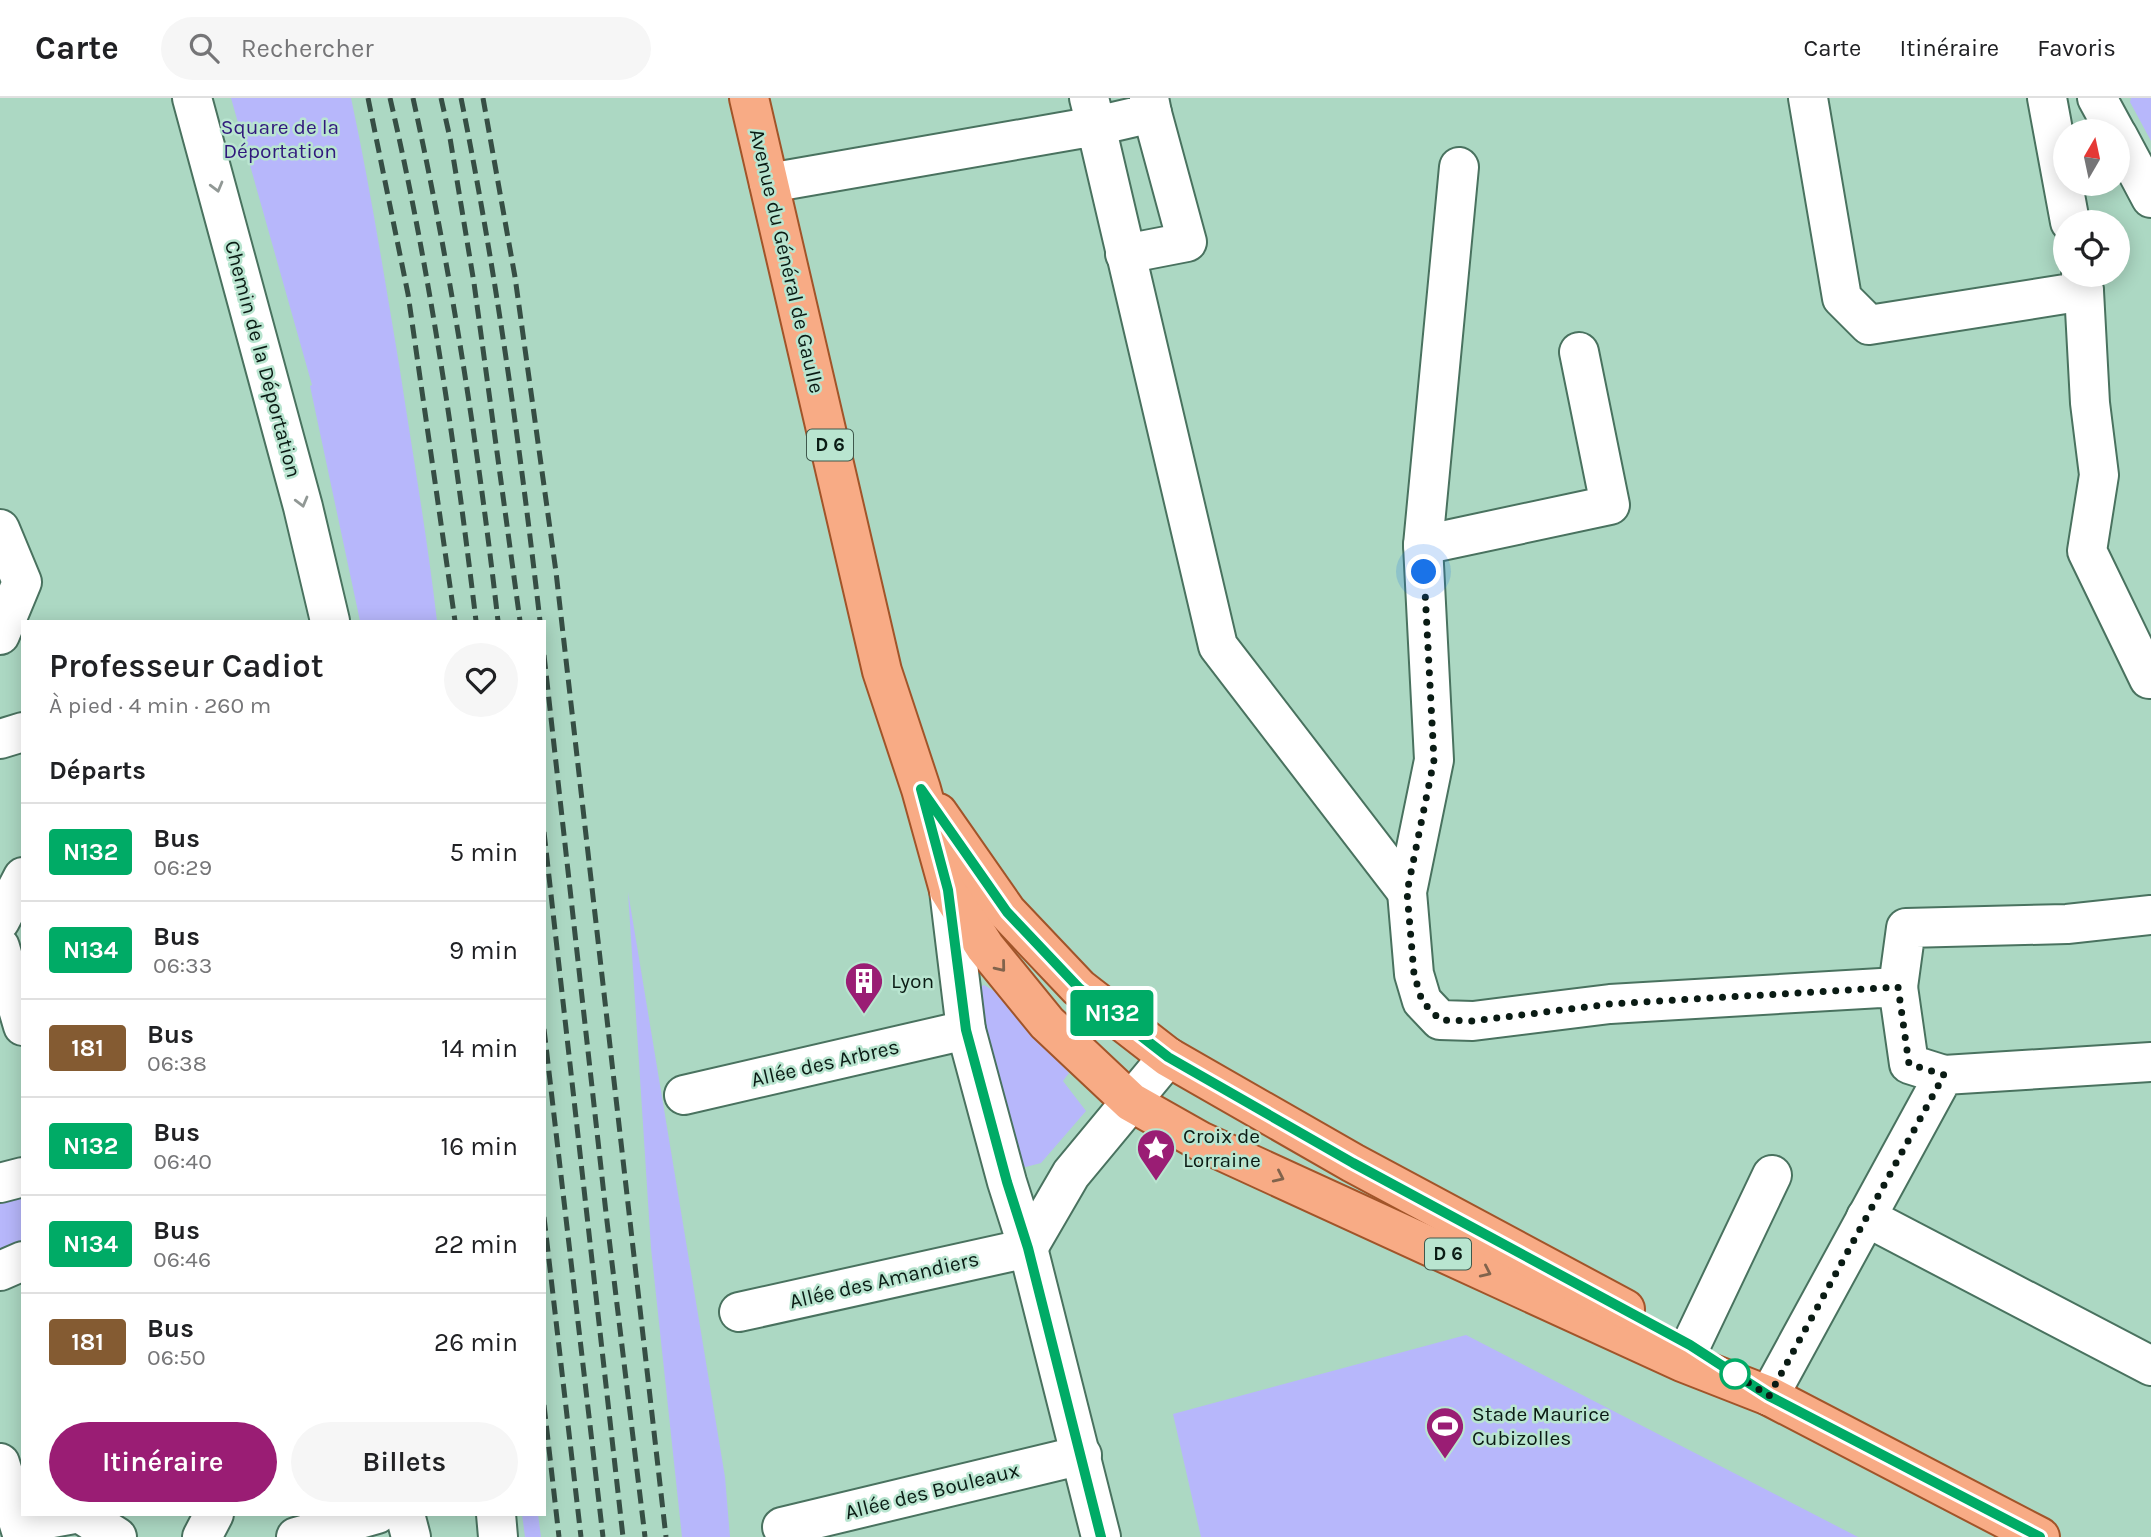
<!DOCTYPE html>
<html lang="fr">
<head>
<meta charset="utf-8">
<style>
	body { margin:0; font-family:Karla,sans-serif; background:#f6f6f6; color:#202124; height:100vh; display:flex; flex-direction:column; font-size:26px; white-space:nowrap }
	* { box-sizing:border-box; margin:0 }
	p { font-size:23px; color:#757577 }
	.icon { flex:none; width:38px; height:38px; fill:none; stroke:currentColor; stroke-width:2; stroke-linecap:round; stroke-linejoin:round }
	.map { position:relative; flex:1; overflow:hidden }
	.drawer { position:absolute; left:21px; top:522px; width:525px; height:896px; display:flex; flex-direction:column; background:#fff; border-radius:0px; box-shadow:0 4px 18px #0003 }
	.drawer>* { flex:none }
	.badge { padding:0 14px; border-radius:5px; font-size:24px; line-height:46px }
	.needle { width:46px; rotate:9deg }
	.tools { position:absolute; left:2053px; top:21px; display:grid; gap:14px }
	.tools a { display:grid; place-items:center; width:77px; height:77px; border-radius:50%; background:#fff; box-shadow:0 4px 18px #0003; font-size:35px }
	.you { position:absolute; width:35px; height:35px; margin:-18px; border:5px solid #fff; border-radius:50%; background:#1a73e8; box-shadow:0 0 0 10px #1a73e833 }
	.map>.badge { position:absolute; translate:-50% -50%; box-shadow:0 0 0 4px #fff }
	h2 { padding:0 28px; font-size:26px; line-height:63px }
	.round { display:grid; place-items:center; flex:none; width:74px; height:74px; border-radius:37px; background:#f6f6f6 }
	.headline { display:flex; align-items:center; justify-content:space-between; height:119px; padding:0 28px }
	h1 { font-size:33px; font-weight:600; line-height:52px }
	.cta { display:flex; gap:14px; margin-top:auto; padding:14px 28px }
	.cta a { flex:1; height:80px; border-radius:42px; background:#9a1d74; color:#fff; font-size:28px; font-weight:600; line-height:80px; text-align:center }
	.cta a+a { background:#f6f6f6; color:#202124 }
	ul { padding:0; list-style:none }
	li { display:flex; align-items:center; gap:21px; height:98px; padding:0 28px; border-top:2px solid #e0e0e0 }
	li div { flex:1 }
	li b { display:block; font-size:26px }
	li em { font-style:normal }
	li .badge { min-width:77px; font-weight:700; text-align:center }
	header { display:flex; align-items:center; gap:42px; box-sizing:border-box; height:98px; padding:0 35px; background:#fff; border-bottom:2px solid #e0e0e0 }
	header strong { font-size:33px }
	nav { display:flex; gap:38px; margin-inline-start:auto; font-size:24px }
	.search { width:490px; height:63px; background:#f6f6f6; display:flex; align-items:center; gap:18px; box-sizing:border-box; padding:0 24px; border-radius:38px; color:#757577; font-size:26px }
	.map>svg:first-child { display:block }
	.green { fill:#b7b7fb }
	.lines { fill:none; stroke-linecap:round; stroke-linejoin:round }
	.minor-casing { stroke:#49725f; stroke-width:42 }
	.major-casing { stroke:#a15429; stroke-width:42 }
	.minor { stroke:#fff; stroke-width:38 }
	.major { stroke:#f8ab85; stroke-width:38 }
	.rail { stroke:#364e44; stroke-width:5; stroke-dasharray:14 7; stroke-linecap:butt }
	.oneway { stroke:#919895 }
	.oneway2 { stroke:#81634c }
	.line-casing { stroke:#fff; stroke-width:16 }
	.line { stroke:#00ab66; stroke-width:10 }
	.walk { stroke:#0a1b14; stroke-width:7; stroke-dasharray:0 12.6 }
	.stop-dot { fill:#fff; stroke:#00ab66; stroke-width:3.5 }
	.labels { text-anchor:middle; dominant-baseline:central; stroke-width:5; stroke-linejoin:round; paint-order:stroke }
	.shield { fill:#b9e5d0; stroke:#3e584c; stroke-width:2 }
	.shield-label { font-size:19px; font-weight:bold; fill:#0a1b14 }
	.park-label { font-size:21px; fill:#30187c; stroke:#b9e5d0 }
	.street-label { font-size:21px; fill:#0a1b14; stroke:#b9e5d0 }
	.poi-label { font-size:21px; fill:#0a1b14; stroke:#b9e5d0; text-anchor:start }
</style>
</head>
<body>
<header>
<strong>Carte</strong>
<div class="search"><svg class="icon" aria-label="search" viewBox="0 0 24 24"><circle cx="10" cy="10" r="6"/><path d="M15 15l6 6"/></svg>Rechercher</div>
<nav><a>Carte</a><a>Itinéraire</a><a>Favoris</a></nav>
</header>
<div class="map">
<svg width="2151" height="1439" viewBox="0 0 2151 1439">
	<rect width="100%" height="100%" fill="#acd8c3"/>
	<g class="green">
		<path d="M231 0H351C370 88 384 177 399 266 412 352 427 437 437 523H360L310 288 312 287Z"/>
		<path d="M2131 0H2151V43L2130 4Z"/>
		<path d="M628 794 725 1379 730 1439H682L651 1150Z"/>
		<path d="M984 887 994 893 1069 975 1063 983 1086 1013 1041 1065 1018 1071 976 891Z"/>
		<path d="M23 1093V1170L0 1176V1100Z"/>
		<path d="M1466 1237 1858 1439H1201L1173 1316Z"/>
		<path d="M522 1416H538L541 1439H525Z"/>
	</g>
	<g class="lines">
		<g class="minor-casing">
			<g id="minor">
				<path d="M192 0 303 409 330 523"/>
				<path d="M1089 0 1096 28 1152 15 1149 0"/>
				<path d="M1808 0 1842 200 1869 227 2084 193 2081 177"/>
				<path d="M2047 0 2070 124"/>
				<path d="M2097 0 2115 33"/>
				<path d="M2118 38 2151 100"/>
				<path d="M1459 69 1423 447 1434 662 1407 794 1414 876 1422 903 1440 922 1473 923 1610 906 1898 889 1909 966 1944 977"/>
				<path d="M769 85 1096 28 1218 548 1407 794"/>
				<path d="M1125 156 1187 144 1152 15"/>
				<path d="M2084 193 2090 305 2099 377 2087 453 2149 581"/>
				<path d="M0 431 22 484 0 537"/>
				<path d="M1423 447 1610 407 1579 254"/>
				<path d="M0 641 23 634"/>
				<path d="M949 792 966 932 1007 1084 1028 1150 1101 1439"/>
				<path d="M0 823 23 779"/>
				<path d="M0 849 23 928"/>
				<path d="M1898 889 1906 830 2067 826 2151 817"/>
				<path d="M684 997 966 932"/>
				<path d="M0 1085 23 1079"/>
				<path d="M1866 1119 2151 1268"/>
				<path d="M1028 1150 1071 1076 1168 959"/>
				<path d="M0 1173 23 1163"/>
				<path d="M739 1214 1028 1150"/>
				<path d="M1691 1247 1772 1077"/>
				<path d="M1769 1298 1944 977 2151 964"/>
				<path d="M0 1365 23 1439"/>
				<path d="M81 1416 117 1439"/>
				<path d="M405 1416 411 1439"/>
				<path d="M496 1416 498 1439"/>
				<path d="M20 1426 74 1416"/>
				<path d="M782 1429 1082 1357"/>
				<path d="M202 1439 214 1416"/>
				<path d="M296 1439 377 1416"/>
			</g>
		</g>
		<g class="major-casing">
			<g id="major">
				<path d="M749 0 882 573 921 691 949 792 985 849 1047 925 1131 1004 1200 1043 1682 1264 1769 1298 2040 1439"/>
				<path d="M938 715 1007 814 1079 890 1168 959 1353 1065 1625 1211"/>
			</g>
		</g>
		<use href="#minor" class="minor"/>
		<use href="#major" class="major"/>
		<g class="rail">
			<path d="M368 0 408 196 455 523"/>
			<path d="M390 0C430 172 455 348 476 523"/>
			<path d="M413 0C451 172 478 348 498 523"/>
			<path d="M441 0 450 40 474 185 520 523"/>
			<path d="M461 0C496 173 520 348 540 523"/>
			<path d="M483 0 515 179 556 474 666 1439"/>
			<path d="M544 557 606 1115 645 1439"/>
			<path d="M544 734 623 1439"/>
			<path d="M544 931 603 1439"/>
			<path d="M544 1119 581 1439"/>
			<path d="M544 1307 559 1439"/>
		</g>
	</g>
	<defs><path id="oneway-chevron" d="M-2-3.5L2.5 0L-2 3.5" fill="none" stroke-width="1.6" stroke-linecap="round" stroke-linejoin="round" transform="scale(1.75)"/></defs>
	<g class="oneway">
		<use href="#oneway-chevron" transform="translate(217 89) rotate(75)"/>
		<use href="#oneway-chevron" transform="translate(302 404) rotate(75)"/>
	</g>
	<g class="oneway2">
		<use href="#oneway-chevron" transform="translate(1001 869) rotate(51)"/>
		<use href="#oneway-chevron" transform="translate(1279 1079) rotate(25)"/>
		<use href="#oneway-chevron" transform="translate(1486 1174) rotate(25)"/>
	</g>
	<g class="lines">
		<g class="line-casing">
			<path id="line" d="M1101 1439 1028 1150 1007 1084 966 932 948 792 921 691 1007 814 1079 890 1168 959 1353 1065 1690 1247 1769 1298 2040 1439"/>
		</g>
		<use href="#line" class="line"/>
		<path class="walk" d="M1424 474 1434 662 1407 794 1414 876 1422 903 1440 922 1473 923 1610 906 1898 889 1909 966 1944 977 1769 1298 1730 1273 1735 1276"/>
	</g>
	<defs>
		<g id="building-pin" transform="scale(2.0125)"><path d="M0 17L-7.5 6A9.5 9.5 0 1 1 7.5 6Z" fill="#9a1d74" stroke="#b9e5d0"/><path d="M-4-6H4V6H1V3H-1V6H-4ZM-2.5-4.3h1.7v1.8h-1.7ZM.8-4.3h1.7v1.8H.8ZM-2.5-1h1.7V.8h-1.7ZM.8-1h1.7V.8H.8Z" fill="#fff"/></g>
		<g id="sight-pin" transform="scale(2.0125)"><path d="M0 17L-7.5 6A9.5 9.5 0 1 1 7.5 6Z" fill="#9a1d74" stroke="#b9e5d0"/><path d="M0-6L1.8-2.2L6-1.7L2.9 1.2L3.7 5.4L0 3.3L-3.7 5.4L-2.9 1.2L-6-1.7L-1.8-2.2Z" fill="#fff"/></g>
		<g id="stadium-pin" transform="scale(2.0125)"><path d="M0 17L-7.5 6A9.5 9.5 0 1 1 7.5 6Z" fill="#9a1d74" stroke="#b9e5d0"/><path d="M0-5a6.5 5 0 1 0 0 10a6.5 5 0 1 0 0-10ZM-3.5-1.8h7v3.6h-7Z" fill="#fff"/></g>
	</defs>
	<g fill-rule="evenodd">
		<use href="#building-pin" x="864" y="883"/>
		<use href="#sight-pin" x="1156" y="1050"/>
		<use href="#stadium-pin" x="1445" y="1328"/>
	</g>
	<circle class="stop-dot" cx="1735" cy="1276" r="14"/>
	<g class="labels">
		<g class="shield">
			<rect x="807" y="331.5" width="46" height="31" rx="5"/>
			<rect x="1425" y="1140.5" width="46" height="31" rx="5"/>
		</g>
		<g class="shield-label">
			<text x="830" y="347">D 6</text>
			<text x="1448" y="1156">D 6</text>
		</g>
		<g class="park-label">
			<text x="280" y="29">Square de la<tspan x="280" dy="24">Déportation</tspan></text>
		</g>
		<g class="street-label">
			<text transform="translate(787 163) rotate(77)">Avenue du Général de Gaulle</text>
			<text transform="translate(263 261) rotate(75)">Chemin de la Déportation</text>
			<text transform="translate(825 965) rotate(-13)">Allée des Arbres</text>
			<text transform="translate(884 1182) rotate(-13)">Allée des Amandiers</text>
			<text transform="translate(932 1393) rotate(-14)">Allée des Bouleaux</text>
		</g>
		<g class="poi-label">
			<text x="891" y="883">Lyon</text>
			<text x="1183" y="1038">Croix de<tspan x="1183" dy="24">Lorraine</tspan></text>
			<text x="1472" y="1316">Stade Maurice<tspan x="1472" dy="24">Cubizolles</tspan></text>
		</g>
	</g>
</svg>
<div class="tools">
<a><svg class="needle" viewBox="-14 -14 28 28"><path d="M0-13l5 13h-10z" fill="#e53935"/><path d="M0 13l5-13h-10z" fill="#757577"/></svg></a>
<a><svg class="icon" aria-label="locate" viewBox="0 0 24 24"><circle cx="12" cy="12" r="6"/><path d="M12 2v4M12 18v4M2 12h4M18 12h4"/></svg></a>
</div>
<div class="you" style="left:1424px;top:474px"></div>
<b class="badge" style="left:1112px;top:915px;background:#00ab66;color:#fff">N132</b>
<section class="drawer">
<div class="headline"><div><h1>Professeur Cadiot</h1><p>À pied · 4 min · 260 m</p></div><a class="round"><svg class="icon" aria-label="heart" viewBox="0 0 24 24"><path d="M12 20l-8-8c-3-5 5-10 8-4 3-6 11-1 8 4z"/></svg></a></div>
<h2>Départs</h2>
<ul>
<li><span class="badge" style="background:#00ab66;color:#fff">N132</span><div><b>Bus</b><p>06:29</p></div><em>5 min</em></li>
<li><span class="badge" style="background:#00ab66;color:#fff">N134</span><div><b>Bus</b><p>06:33</p></div><em>9 min</em></li>
<li><span class="badge" style="background:#845b32;color:#fff">181</span><div><b>Bus</b><p>06:38</p></div><em>14 min</em></li>
<li><span class="badge" style="background:#00ab66;color:#fff">N132</span><div><b>Bus</b><p>06:40</p></div><em>16 min</em></li>
<li><span class="badge" style="background:#00ab66;color:#fff">N134</span><div><b>Bus</b><p>06:46</p></div><em>22 min</em></li>
<li><span class="badge" style="background:#845b32;color:#fff">181</span><div><b>Bus</b><p>06:50</p></div><em>26 min</em></li>
</ul>
<div class="cta"><a>Itinéraire</a><a>Billets</a></div>
</section>
</div>
</body>
</html>
